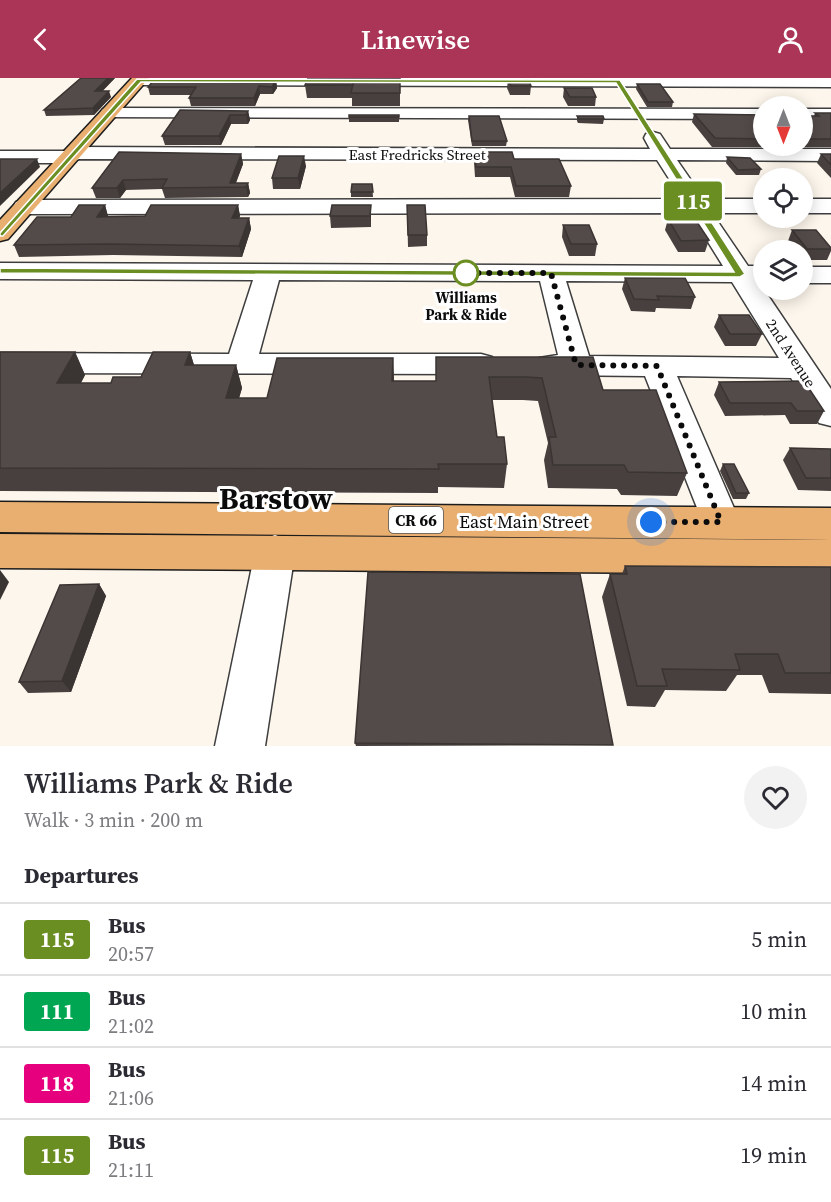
<!DOCTYPE html>
<html lang="en">
<head>
<meta charset="utf-8">
<style>
	body { margin:0; font-family:"Source Serif 4",serif; background:#f2f2f3; color:#2b2b33; height:100vh; display:flex; flex-direction:column; font-size:22px; white-space:nowrap }
	* { box-sizing:border-box; margin:0 }
	p { font-size:20px; color:#7c7c81 }
	.icon { flex:none; width:33px; height:33px; fill:none; stroke:currentColor; stroke-width:2; stroke-linecap:round; stroke-linejoin:round }
	.map { position:relative; height:668px; overflow:hidden }
	.drawer { display:flex; flex-direction:column; background:#fff; flex:1 }
	.drawer>* { flex:none }
	.badge { padding:0 12px; border-radius:4px; font-size:21px; line-height:39px }
	.needle { width:39px; rotate:180deg }
	.tools { position:absolute; left:753px; top:18px; display:grid; gap:12px }
	.tools a { display:grid; place-items:center; width:60px; height:60px; border-radius:50%; background:#fff; box-shadow:0 3px 15px #0003; font-size:30px }
	.you { position:absolute; width:30px; height:30px; margin:-15px; border:4px solid #fff; border-radius:50%; background:#1a73e8; box-shadow:0 0 0 9px #1a73e833 }
	.map>.badge { position:absolute; translate:-50% -50%; box-shadow:0 0 0 3px #fff }
	h2 { padding:0 24px; font-size:22px; line-height:54px }
	.round { display:grid; place-items:center; flex:none; width:63px; height:63px; border-radius:32px; background:#f2f2f3 }
	.overview { display:flex; align-items:center; justify-content:space-between; height:102px; padding:0 24px }
	h1 { font-size:28px; font-weight:600; line-height:45px }
	ul { padding:0; list-style:none }
	li { display:flex; align-items:center; gap:18px; height:72px; padding:0 24px; border-top:2px solid #e1e1e2 }
	li div { flex:1 }
	li b { display:block; font-size:22px }
	li em { font-style:normal }
	li .badge { min-width:66px; font-weight:700; text-align:center }
	header { display:flex; justify-content:space-between; align-items:center; height:78px; padding:0 24px; background:#aa3556; color:#fff; font-size:27px; font-weight:600 }
	.map>svg:first-child { display:block }
	.lines { fill:none; stroke-linecap:round; stroke-linejoin:round }
	.minor-casing { stroke:#3e3e3e; stroke-width:3 }
	.major-casing { stroke:#1c1c1c; stroke-width:3 }
	.minor { fill:#fff; fill-rule:evenodd }
	.major { fill:#e8af71; fill-rule:evenodd }
	.wall { fill:#47403f }
	.shaded-wall { fill:#3a3433 }
	.building { fill:#534b49; stroke:#3a3433; stroke-width:1.5 }
	.line { fill:#6b8e23; stroke:#fff; stroke-width:1.5 }
	.walk { stroke:#0b0b0b; stroke-width:6; stroke-dasharray:0 10.8 }
	.stop-dot { fill:#fff; stroke:#6b8e23; stroke-width:3 }
	.labels { text-anchor:middle; dominant-baseline:central; stroke-width:6; stroke-linejoin:round; paint-order:stroke }
	.far-street-label { font-size:15px; fill:#0b0b0b; stroke:#fff }
	.far-stop-label { font-size:15px; font-weight:bold; fill:#0b0b0b; stroke:#fff }
	.shield { fill:#fff; stroke:#545454; stroke-width:1.5 }
	.shield-label { font-size:16px; font-weight:bold; fill:#0b0b0b }
	.street-label { font-size:18px; fill:#0b0b0b; stroke:#fff }
	.town-label { font-size:30px; font-weight:bold; fill:#0b0b0b; stroke:#fff }
</style>
</head>
<body>
<header><svg class="icon" aria-label="back" viewBox="0 0 24 24"><path d="M15 5l-7 7 7 7"/></svg>Linewise<svg class="icon" aria-label="person" viewBox="0 0 24 24"><circle cx="12" cy="8" r="4"/><path d="M4 21q1-7 8-7t8 7"/></svg></header>
<div class="map">
<svg width="831" height="668" viewBox="0 0 831 668">
	<rect width="100%" height="100%" fill="#fdf6ec"/>
	<g class="lines">
		<g class="minor-casing">
			<g id="minor">
				<path d="M133 0H831V9L139 7 133 5Z"/>
				<path d="M109 30 764 31V41L103 39 100 35 103 31Z"/>
				<rect x="802" y="31" width="29" height="10"/>
				<path d="M653 54 660 56 670 71H831V83L677 82 704 121H764V135H712L748 188H764V204H759L831 311V348L819 345 791 300 677 298 740 444 735 455 721 460 707 455 645 298 550 297 539 294 535 287 539 280 558 277 540 203 279 202 259 276H481L492 279 496 286 492 293 481 296 0 295V275L229 276 253 202 0 201V185L723 188 690 135 24 136 16 134 13 129 16 124 24 122 682 121 657 82 79 81 70 85H0V73H66L74 69 650 71 644 60 646 56ZM566 203 732 204 779 280 589 278Z"/>
				<rect x="802" y="121" width="29" height="14"/>
				<rect x="802" y="189" width="29" height="16"/>
				<path d="M275 457 289 462 295 474 265 668H215L255 474 261 462Z"/>
			</g>
		</g>
		<g class="major-casing">
			<g id="major">
				<path d="M132 0H149L8 161 0 163V142Z"/>
				<path d="M0 424 831 430V462L0 454Z"/>
				<path d="M0 456 831 462V496L0 490Z"/>
			</g>
		</g>
		<use href="#minor" class="minor"/>
		<use href="#major" class="major"/>
	</g>
	<g class="wall">
		<path d="M81 0H115L102 13 111 19 94 37 46 38 44 32Z"/>
		<path d="M400 0V28H352V20H307L305 7Z"/>
		<path d="M276 2 277 10 273 16H260L255 28H191L189 20 191 17H150L148 9Z"/>
		<path d="M508 2 531 8 530 17H510L507 10Z"/>
		<path d="M637 6 673 24 672 29H647L636 11Z"/>
		<path d="M564 10 596 19 595 28H568L563 19Z"/>
		<path d="M180 32 248 33 250 42 248 46H231L221 67H165L162 58Z"/>
		<path d="M815 35H831V69H712L692 44 694 36 764 37V68H802V38H814Z"/>
		<path d="M399 37V44H349V39Z"/>
		<path d="M469 38 507 63 506 68H472L468 42Z"/>
		<path d="M577 38 604 41 603 46 578 45 577 43Z"/>
		<path d="M119 74 241 76 243 86 236 105H248L250 115 248 119 165 120 162 111 126 112 120 120H96L92 110Z"/>
		<path d="M474 74 514 81 571 108 569 119H515L510 99H475L474 84Z"/>
		<path d="M821 76H831V100L817 85Z"/>
		<path d="M727 79 761 91 759 97H736L726 85Z"/>
		<path d="M306 88 300 111H273L272 100Z"/>
		<path d="M372 106 373 119H351V114Z"/>
		<path d="M105 127 108 139 145 138 238 127 240 138 239 140H249L251 151 242 179 113 177 19 179 14 167 71 139Z"/>
		<path d="M371 127V149L331 150 330 138Z"/>
		<path d="M407 127 427 157V168L408 169Z"/>
		<path d="M668 141 709 162 705 174H678L665 152Z"/>
		<path d="M563 147 597 166 595 178H569L562 159Z"/>
		<path d="M792 152 831 170V173L827 182H802V172H795L788 163Z"/>
		<path d="M625 200 695 219 691 231 656 230 655 234 631 233 622 211Z"/>
		<path d="M719 237 762 256 756 268H725L714 249Z"/>
		<path d="M0 274H75L85 297 81 305H111L141 299 190 274 194 287H236L242 310 239 320H267L393 280 394 303H436V279L603 312 687 395 677 418 621 417 617 411 548 410 544 382 548 365 538 323 523 322H492L497 359 507 386 504 410 438 409V415L0 413Z"/>
		<path d="M719 304 824 333 817 346H790L785 337 725 338 714 317Z"/>
		<path d="M790 370 831 371V413L798 412 783 382Z"/>
		<path d="M723 386 749 415 746 421H733L720 393Z"/>
		<path d="M625 488 831 489V616L769 615 762 597H737L726 613 665 612 655 629 627 628 602 519 610 496H622Z"/>
		<path d="M99 506 106 518 71 614 28 615 19 604Z"/>
		<path d="M355 665 613 667 356 668Z"/>
	</g>
	<g class="shaded-wall">
		<path d="M108 0H115L97 19 95 13Z"/>
		<path d="M276 2 277 10 273 16 272 9Z"/>
		<path d="M259 8 260 16 255 28 254 20Z"/>
		<path d="M109 13 111 19 94 37 93 30Z"/>
		<path d="M248 33 250 42 248 46 246 37Z"/>
		<path d="M230 37 231 46 221 67 219 58Z"/>
		<path d="M241 76 243 86 234 109 230 105Z"/>
		<path d="M304 78 306 88 300 111 298 100Z"/>
		<path d="M37 81 40 89 0 128V115Z"/>
		<path d="M123 102 126 112 120 120 117 110Z"/>
		<path d="M248 105 250 115 248 119 246 109Z"/>
		<path d="M105 127 108 138 100 150 97 139Z"/>
		<path d="M238 127 240 138 234 151 232 140Z"/>
		<path d="M371 127V149L370 138Z"/>
		<path d="M249 140 251 151 242 179 239 168Z"/>
		<path d="M75 274 85 297 68 328 57 305Z"/>
		<path d="M190 274 197 297 185 287Z"/>
		<path d="M393 280 394 303H392Z"/>
		<path d="M236 287 242 310 232 344 226 320Z"/>
		<path d="M0 492 9 504 0 522Z"/>
		<path d="M99 506 106 518 71 614 62 603Z"/>
	</g>
	<g class="building">
		<path d="M81 0H108L95 13H109L93 30 44 32Z"/>
		<path d="M308 0H400V15H351L354 1 353 7H305Z"/>
		<path d="M154 2H276L272 9 259 8 254 20H189L196 9H148Z"/>
		<path d="M508 2H529L531 8H511Z"/>
		<path d="M637 6H660L673 24H648Z"/>
		<path d="M564 10H592L596 19H570Z"/>
		<path d="M180 32 248 33 246 37H230L219 58H162Z"/>
		<path d="M815 35H831V61H802V38H819Z"/>
		<path d="M694 36 764 37V61L715 60Z"/>
		<rect x="349" y="37" width="50" height="2"/>
		<path d="M469 38H499L507 63H472Z"/>
		<path d="M577 38H603L604 41H579Z"/>
		<path d="M119 74 241 76 230 105H248L246 109 162 110 167 101 123 102 117 110H92Z"/>
		<path d="M474 74H512L514 81H559L571 108H516L511 89H476Z"/>
		<path d="M821 76H831V87Z"/>
		<path d="M279 78H304L298 100H272Z"/>
		<path d="M727 79 750 80 761 91 738 92Z"/>
		<path d="M0 81H37L0 115Z"/>
		<path d="M352 106H372L373 114H351Z"/>
		<path d="M79 127H105L97 139 145 138 151 127H238L232 140H249L239 168 109 166 14 167 37 139H71Z"/>
		<path d="M332 127H371L370 138H330Z"/>
		<path d="M407 127H425L427 157H408Z"/>
		<path d="M668 141H695L709 162 681 163Z"/>
		<path d="M563 147H589L597 166H571Z"/>
		<path d="M792 152H816L831 170V171H807Z"/>
		<path d="M625 200H685L695 219 657 218 659 222 634 221Z"/>
		<path d="M719 237H749L762 256H730Z"/>
		<path d="M0 274H75L57 305H111L113 299H141L153 274H190L185 287H236L226 320H267L277 280H393L392 303H436V279H593L603 312H656L687 395 628 394 624 387H553L549 359H556L542 300 526 299H489L497 359H504L507 386H438L439 391 0 390Z"/>
		<path d="M804 303 824 333H797L791 325H730L719 304Z"/>
		<path d="M790 370 831 371V400H806Z"/>
		<path d="M723 386H734L749 415H736Z"/>
		<path d="M625 488 831 489V595H785L778 576H735L740 592 662 591 667 608H637L610 496H627Z"/>
		<path d="M368 494 580 496 613 667 355 665Z"/>
		<path d="M99 506 62 603 19 604 60 507Z"/>
	</g>
	<path class="line" d="M137 1 620 2 745 196 740 199 0 195V190L734 194 616 5 141 4 3 158H0V155Z"/>
	<g class="lines">
		<path class="walk" d="M466 195H456H551L576 287 657 288 721 444H651"/>
	</g>
	<circle class="stop-dot" cx="466" cy="195" r="12"/>
	<g class="labels">
		<g class="far-street-label">
			<text x="417" y="76">East Fredricks Street</text>
			<text transform="translate(791 275) rotate(57)">2nd Avenue</text>
		</g>
		<g class="far-stop-label">
			<text x="466" y="219">Williams<tspan x="466" dy="17">Park &amp; Ride</tspan></text>
		</g>
		<rect class="shield" x="389" y="429" width="54" height="26" rx="4.5"/>
		<g class="shield-label">
			<text x="416" y="442">CR 66</text>
		</g>
		<g class="street-label">
			<text x="524" y="443">East Main Street</text>
		</g>
		<g class="town-label">
			<text x="276" y="420">Barstow</text>
		</g>
	</g>
</svg>
<div class="tools">
<a><svg class="needle" viewBox="-14 -14 28 28"><path d="M0-13l5 13h-10z" fill="#e53935"/><path d="M0 13l5-13h-10z" fill="#7c7c81"/></svg></a>
<a><svg class="icon" aria-label="locate" viewBox="0 0 24 24"><circle cx="12" cy="12" r="6"/><path d="M12 2v4M12 18v4M2 12h4M18 12h4"/></svg></a>
<a><svg class="icon" aria-label="layers" viewBox="0 0 24 24"><path d="M12 4l9 5-9 5-9-5zM3 14l9 5 9-5"/></svg></a>
</div>
<div class="you" style="left:651px;top:444px"></div>
<b class="badge" style="left:693px;top:123px;background:#6b8e23;color:#fff">115</b>
</div>
<section class="drawer">
<div class="overview"><div><h1>Williams Park &amp; Ride</h1><p>Walk · 3 min · 200 m</p></div><a class="round"><svg class="icon" aria-label="heart" viewBox="0 0 24 24"><path d="M12 20l-8-8c-3-5 5-10 8-4 3-6 11-1 8 4z"/></svg></a></div>
<h2>Departures</h2>
<ul>
<li><span class="badge" style="background:#6b8e23;color:#fff">115</span><div><b>Bus</b><p>20:57</p></div><em>5 min</em></li>
<li><span class="badge" style="background:#00a651;color:#fff">111</span><div><b>Bus</b><p>21:02</p></div><em>10 min</em></li>
<li><span class="badge" style="background:#e6007e;color:#fff">118</span><div><b>Bus</b><p>21:06</p></div><em>14 min</em></li>
<li><span class="badge" style="background:#6b8e23;color:#fff">115</span><div><b>Bus</b><p>21:11</p></div><em>19 min</em></li>
</ul>
</section>
</body>
</html>
